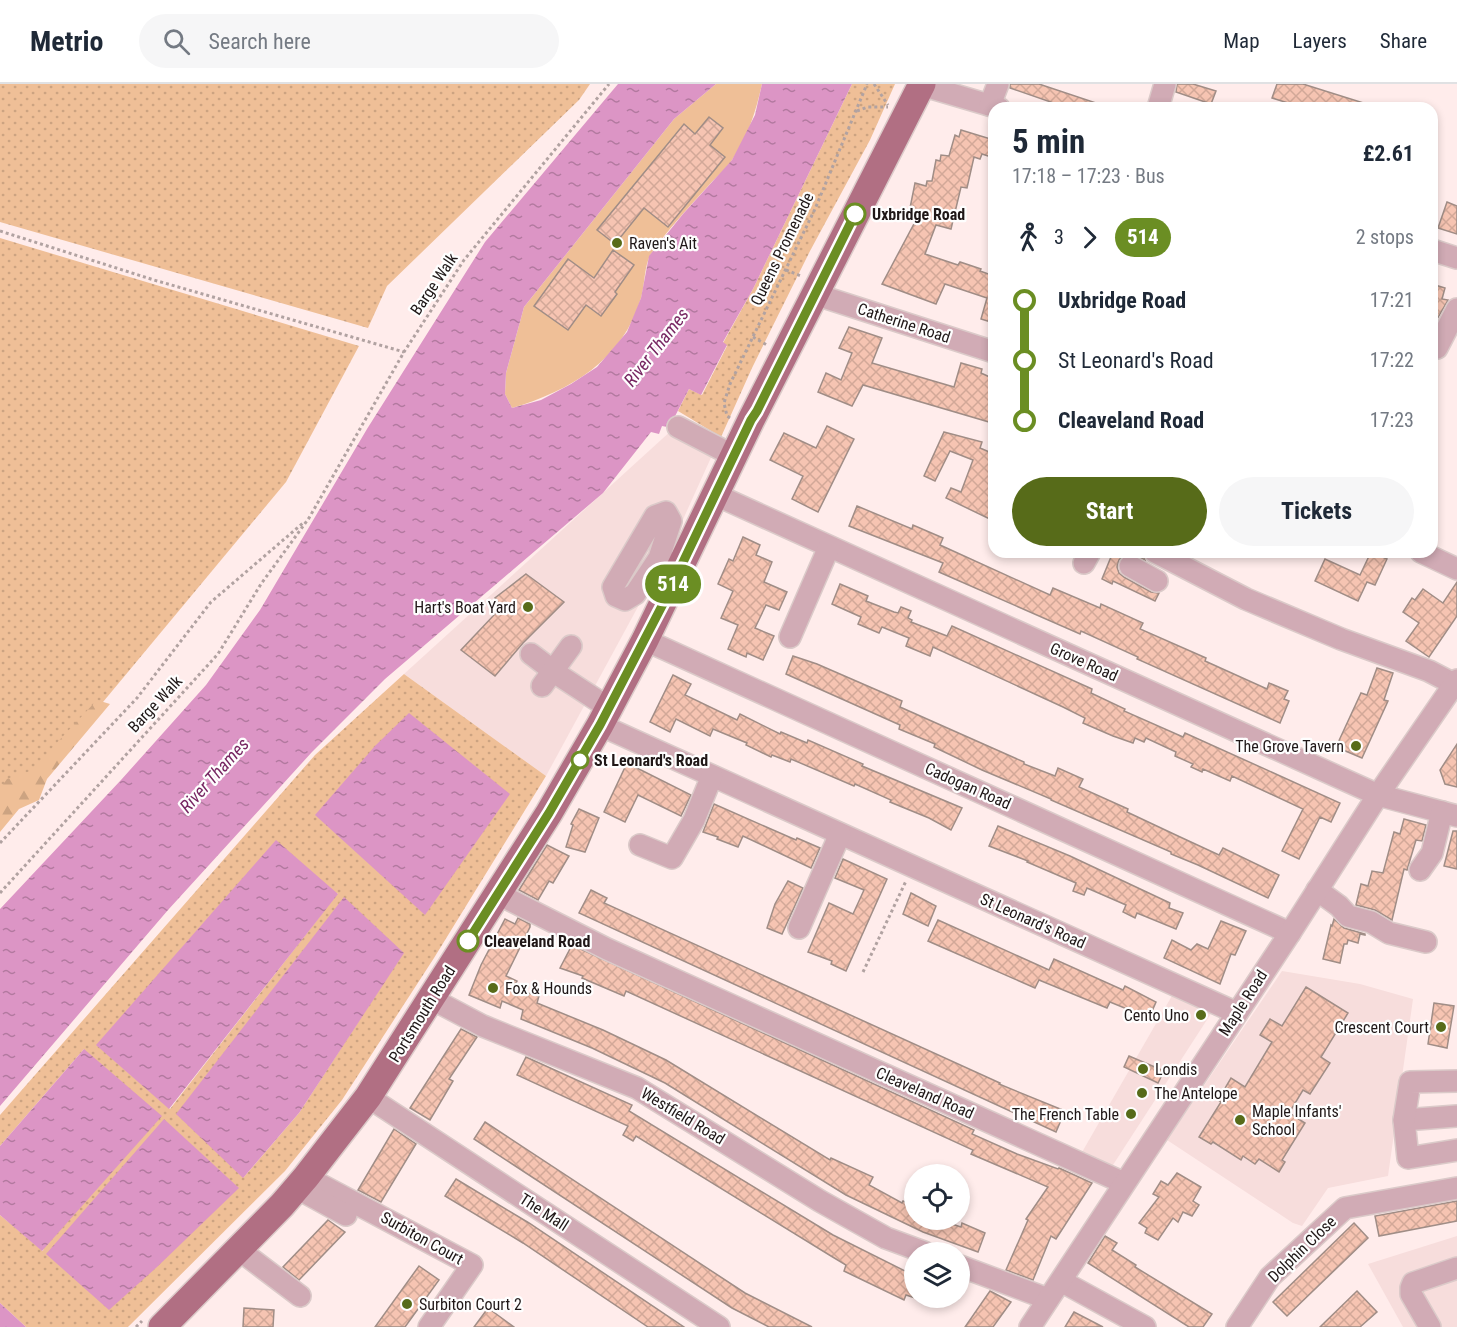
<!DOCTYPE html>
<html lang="en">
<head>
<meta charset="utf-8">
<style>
	body { margin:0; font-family:"Roboto Condensed",sans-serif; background:#f6f6f7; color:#1f2937; height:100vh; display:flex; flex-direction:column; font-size:22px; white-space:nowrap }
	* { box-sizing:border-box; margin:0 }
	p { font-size:20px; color:#747a83 }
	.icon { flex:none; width:33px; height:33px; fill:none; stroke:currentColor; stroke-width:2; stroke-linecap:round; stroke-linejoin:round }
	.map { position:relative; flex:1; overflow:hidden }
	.details { position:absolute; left:988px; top:18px; width:450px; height:456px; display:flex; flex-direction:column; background:#fff; border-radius:18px; box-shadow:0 3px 9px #0003 }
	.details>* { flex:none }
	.badge { padding:0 12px; border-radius:20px; font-size:21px; line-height:39px }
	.controls { position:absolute; left:904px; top:1080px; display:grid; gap:12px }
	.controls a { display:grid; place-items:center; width:66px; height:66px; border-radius:50%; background:#fff; box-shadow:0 3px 9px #0003; font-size:30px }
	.map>.badge { position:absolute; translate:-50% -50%; box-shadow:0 0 0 3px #fff }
	.legs { display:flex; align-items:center; gap:9px; height:66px; padding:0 24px; font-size:20px }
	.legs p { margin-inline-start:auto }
	.summary { display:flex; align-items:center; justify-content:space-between; height:102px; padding:0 24px }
	h1 { font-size:33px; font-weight:700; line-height:45px }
	.cta { display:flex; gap:12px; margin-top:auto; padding:12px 24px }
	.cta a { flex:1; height:69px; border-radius:36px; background:#576b19; color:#fff; font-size:24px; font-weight:700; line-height:69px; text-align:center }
	.cta a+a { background:#f6f6f7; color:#1f2937 }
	ul { padding:0 24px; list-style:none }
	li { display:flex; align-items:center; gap:21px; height:60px; font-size:22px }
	li i { display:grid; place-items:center; width:9px; height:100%; margin:0 8px; background:currentColor }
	li i::after { content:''; width:15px; height:15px; margin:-8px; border:4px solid; border-radius:50%; background:#fff }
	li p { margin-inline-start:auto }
	li:first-child i { background:linear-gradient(#0000 50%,currentColor 0) }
	li:last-child i { background:linear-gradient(currentColor 50%,#0000 0) }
	header { display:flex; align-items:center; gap:36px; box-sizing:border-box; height:84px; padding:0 30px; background:#fff; border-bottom:2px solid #e0e1e3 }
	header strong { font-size:28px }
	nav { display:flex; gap:33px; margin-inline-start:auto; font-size:21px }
	.search { width:420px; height:54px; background:#f6f6f7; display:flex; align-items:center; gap:15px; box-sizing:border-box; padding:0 21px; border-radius:33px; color:#747a83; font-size:22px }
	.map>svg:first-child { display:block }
	.built { fill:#f7dddc }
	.grass { fill:url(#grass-dots); fill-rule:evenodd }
	.forest { fill:url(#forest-firs) }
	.pitch { fill:#efbf97 }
	.water { fill:url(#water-ripples) }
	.building { fill:url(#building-cross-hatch); stroke:#a08d86; stroke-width:1.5 }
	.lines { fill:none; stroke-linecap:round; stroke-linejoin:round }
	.minor-casing { stroke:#dbcac9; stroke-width:24 }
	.major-casing { stroke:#dbcac9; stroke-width:30 }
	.path { stroke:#b1a2a1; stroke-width:3; stroke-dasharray:3 3; stroke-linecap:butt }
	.minor { stroke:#d1abb5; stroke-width:21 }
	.major { stroke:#b16f83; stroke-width:27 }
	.line-1-casing { stroke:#fff; stroke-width:14 }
	.line-1 { stroke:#6b8e23; stroke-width:9 }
	.stop-1-dot { fill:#fff; stroke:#6b8e23; stroke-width:3 }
	.poi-dot { fill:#576b19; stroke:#fefefe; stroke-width:2 }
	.labels { text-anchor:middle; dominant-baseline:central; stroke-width:4.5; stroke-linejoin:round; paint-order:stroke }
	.stop-label { font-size:16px; font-weight:bold; fill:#1f1717; stroke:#fefefe; text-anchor:start }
	.poi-label { font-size:16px; fill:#1f1717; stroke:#fefefe; text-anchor:start }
	.street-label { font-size:16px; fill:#1f1717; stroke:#fefefe }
	.water-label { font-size:18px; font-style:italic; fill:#772662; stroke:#fefefe }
</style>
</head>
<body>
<header>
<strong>Metrio</strong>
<div class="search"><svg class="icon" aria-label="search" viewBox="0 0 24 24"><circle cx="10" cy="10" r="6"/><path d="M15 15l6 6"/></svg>Search here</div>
<nav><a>Map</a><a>Layers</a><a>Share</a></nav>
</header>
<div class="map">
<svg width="1457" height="1243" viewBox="0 0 1457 1243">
	<defs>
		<pattern id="grass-dots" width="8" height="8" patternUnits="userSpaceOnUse" patternTransform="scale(1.5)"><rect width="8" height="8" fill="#efbf97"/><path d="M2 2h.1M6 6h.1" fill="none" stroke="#cca381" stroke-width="1.8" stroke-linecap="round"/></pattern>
		<pattern id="forest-firs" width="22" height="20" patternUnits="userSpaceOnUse" patternTransform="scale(1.5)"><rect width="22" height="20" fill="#efbf97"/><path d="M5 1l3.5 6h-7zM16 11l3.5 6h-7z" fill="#cca381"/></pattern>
		<pattern id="water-ripples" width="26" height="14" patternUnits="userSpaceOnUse" patternTransform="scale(1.5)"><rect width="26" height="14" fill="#dc95c5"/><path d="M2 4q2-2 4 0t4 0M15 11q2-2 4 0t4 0" fill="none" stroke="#b2799f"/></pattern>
		<pattern id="building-cross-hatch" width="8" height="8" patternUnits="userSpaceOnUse" patternTransform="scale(1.5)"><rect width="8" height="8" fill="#f6c4b2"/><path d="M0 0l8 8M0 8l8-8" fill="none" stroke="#d2a898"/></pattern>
	</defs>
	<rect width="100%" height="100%" fill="#ffeceb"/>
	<g class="built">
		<path d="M673 345 714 367 671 462 546 692 404 590Z"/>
		<path d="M1282 887 1360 900 1413 915 1388 1092 1328 1104 1302 1142 1293 1139 1167 1056Z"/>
		<path d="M1173 910 1212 928 1111 1084 1081 1070Z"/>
		<path d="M1457 1152V1243H1403L1368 1180Z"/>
	</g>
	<g class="grass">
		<path d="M0 0H590L579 16 387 202 368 244 0 138Z"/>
		<path d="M852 0H895L870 56 810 167 752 284 721 353 678 327 689 305 702 311 727 262 723 259 753 205Z"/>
		<path d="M0 154 359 262 286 398 29 707 0 711Z"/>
		<path d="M404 590 546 692 434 874 342 1016 285 1087 128 1243H26L0 1219V1131L43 1167 84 965 0 1062V1031L315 671ZM338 809 170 1025 97 961ZM403 869 299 1029 243 1094Z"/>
	</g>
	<path class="forest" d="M97 616 110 620 47 695 39 716 19 725 0 748V705L7 695 39 684 52 664Z"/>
	<path class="pitch" d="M716 0H762C756 27 748 53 732 76 726 85 717 92 710 100 690 122 668 145 651 170 644 181 645 201 641 214 623 276 570 307 512 324L505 310 506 289 524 223 674 35Z"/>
	<g class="water">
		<path d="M618 0H716L674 35 524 223 506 289 505 310 512 324 541 316 571 300 597 283 627 248 641 214 649 172 683 130 732 76 755 31 762 0H852L753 205 723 258 727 261 701 311 689 305 671 340 667 343 662 342 659 350 651 348 603 409 385 595 312 668 168 826 0 1022V825L121 696 206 601 260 526 367 345 485 158Z"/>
		<path d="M409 629 510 710 425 831 315 731 375 662Z"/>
		<path d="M276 756 338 810 169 1025 96 961Z"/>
		<path d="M344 813 404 869 299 1029 243 1094 176 1030Z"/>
		<path d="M84 965 162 1032 42 1167 0 1131V1062Z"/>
		<path d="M164 1035 239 1104 157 1183 109 1226 46 1170Z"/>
		<path d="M0 1219 26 1243H0Z"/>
	</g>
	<g class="building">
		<path d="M1010 0H1039L1105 22V24H1068L1010 4Z"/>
		<path d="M1177 0H1193L1216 7 1211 20 1176 8Z"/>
		<path d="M1277 0H1303L1370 21V24H1304L1272 14Z"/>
		<path d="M709 33 723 44 710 61 725 73 668 143 644 124 615 160 597 146 684 40 695 50Z"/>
		<path d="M961 46 994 56V74L982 70 980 75 974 73 967 104 961 103 951 145 936 141 925 170 958 181 960 178 981 185 980 187 994 192V239L981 235 987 214 945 200 936 220 882 200 916 136 908 134 915 99 926 102 927 97H932L936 76 940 77 941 71 949 72 955 51 959 53Z"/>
		<path d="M1447 118 1457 122V150L1438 144Z"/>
		<path d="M613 166 634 181 615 208 617 210 601 232 586 221 568 246 534 222 568 175 594 194Z"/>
		<path d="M1432 200 1445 204 1442 215 1448 216 1436 237 1432 236Z"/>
		<path d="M849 243 882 254 872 279 954 303 961 279 982 285 981 289 994 295V330L992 329 989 338 863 301 852 322 818 308 826 289 841 296 852 269 839 264Z"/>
		<path d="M827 342 854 355 818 428 792 415 803 392 770 376 784 349 816 364Z"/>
		<path d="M944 348 982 358 980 364 994 370V437L946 414 951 404 961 408 973 376 950 367 935 397 924 392Z"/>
		<path d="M857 422 912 445 913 441 943 454 940 461 1050 511 1053 504 1100 524 1101 520 1143 539 1140 545 1206 574 1205 577 1267 605 1269 599 1288 607 1284 615 1289 617 1280 639 1137 575 1138 573 1081 547 1080 550 939 488 943 479 849 442Z"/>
		<path d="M743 453 760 461 756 471 772 478 764 498 787 508 779 526 766 521 755 544 774 552 763 576 747 569 746 573 728 565 738 541 721 534 733 507 718 500 729 475 733 477Z"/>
		<path d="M1113 468H1137L1143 471 1145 476 1130 469 1124 471 1119 476 1117 483 1119 489 1124 493 1151 508 1159 509 1155 517 1113 497 1112 500 1102 495Z"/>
		<path d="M1371 468 1387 475 1375 501 1367 498 1358 517 1315 497 1325 475 1360 491Z"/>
		<path d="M526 490 564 518 523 559 495 592 461 566 495 530 498 518 495 514Z"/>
		<path d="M1457 498V532L1429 573 1406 557 1419 539 1403 528 1412 514 1415 516 1423 505 1443 519Z"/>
		<path d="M840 500 868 512 866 517 894 528 898 529 901 523 911 527 908 534 912 536 911 538 947 552 952 542 1092 605 1091 609 1125 625 1124 627 1183 653 1185 649 1340 719 1331 738 1320 733 1299 775 1282 767 1303 725 1232 692 1230 697 1203 685 1202 688 1191 683 1193 680 1175 672 1176 668 1146 654 1144 658 1135 654 1133 659 1113 652 1083 639 1085 634 1063 623 933 563 930 572 906 562 909 554 882 543 879 549 858 540 861 533 832 520Z"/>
		<path d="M793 572 817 580 902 617 900 623 1024 678V680L1055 692 1058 684 1083 695 1079 703 1128 725 1127 728 1178 752 1219 771 1223 764 1279 791 1268 814 1198 781 1171 770V768L1051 716V715L982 686 934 663 935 660 899 645 900 641 786 590Z"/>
		<path d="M1377 584 1393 589 1384 616 1388 617 1362 674 1336 663 1361 609 1367 611Z"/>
		<path d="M673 591 691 600 685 611 737 636 740 630 780 650 781 648 807 659 808 656 863 680 862 682 962 724 951 746 929 734 890 718 891 716 855 700 854 702 791 675 790 678 772 671 771 673 746 661 747 659 713 645 710 652 676 635 670 648 650 638Z"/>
		<path d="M1457 660V703L1445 700 1440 686Z"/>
		<path d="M627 679 691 711 681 732 638 711 625 738 604 728Z"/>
		<path d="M714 720 796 756 797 754 820 764 811 784 743 752 738 763 717 755 718 753 703 748Z"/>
		<path d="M579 725 599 734 585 768 566 763 573 741 571 740Z"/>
		<path d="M1404 735 1426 741 1422 757 1416 756 1407 786 1404 785 1392 836 1375 826 1356 821 1361 800 1368 802 1372 787 1383 789 1394 748 1400 750Z"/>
		<path d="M998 742 1070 772 1170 819 1169 824 1183 829 1176 845 1137 829 1135 834 1123 828 1126 821 1087 804 1084 811 1073 807 1076 799 1027 778 1028 777 989 762Z"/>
		<path d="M1453 747H1457V785L1444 782Z"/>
		<path d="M547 761 569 772 553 799 549 797 538 816 519 806Z"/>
		<path d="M843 775 887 795 846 887 831 880 832 877 808 868 829 819 853 830 864 806 835 794Z"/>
		<path d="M788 797 803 804 782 850 767 844 775 820Z"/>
		<path d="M591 806 607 814 604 819 1000 999 999 1000 1065 1027 1056 1048 579 829Z"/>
		<path d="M911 809 936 822 928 842 903 830Z"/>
		<path d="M518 834 530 840V843L506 892 517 897 513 905 539 912 537 919 603 946 666 976 830 1076 831 1074 873 1093 869 1101 902 1119 903 1117 915 1122V1136H940L961 1143 962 1139 985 1149 978 1168 923 1148 846 1111 665 999 592 964 521 935 523 926 502 917 500 924 469 911 481 881 505 835 515 840Z"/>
		<path d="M1334 835 1344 844 1365 850V851L1360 850 1358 859 1348 856 1347 860H1344L1340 879 1323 875 1331 841 1332 842Z"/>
		<path d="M938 836 1049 886 1054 875 1123 906 1125 902 1156 918 1149 934 1110 918 1107 924 1039 896 1035 904 928 857Z"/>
		<path d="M1221 837 1246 847 1235 871 1231 870 1220 900 1164 874 1172 856 1191 866 1197 860 1208 865Z"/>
		<path d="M572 861 974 1046 972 1050 1017 1070 1058 1085 1059 1084 1092 1099 1056 1155 1051 1152 1033 1196 1006 1186 1028 1136 1026 1135 1048 1103 971 1070 973 1066 626 907 624 912 582 894 583 892 560 884Z"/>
		<path d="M1306 903 1348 929 1321 973 1330 979 1310 1010 1303 1006 1289 1029 1305 1039 1282 1076 1285 1078 1279 1088 1259 1075 1255 1080 1243 1072 1241 1076 1213 1058 1211 1060 1199 1053 1221 1018 1218 1016 1231 994 1245 1003 1272 958 1260 951 1270 935 1282 942Z"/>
		<path d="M1434 919 1454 922 1447 964 1428 960Z"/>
		<path d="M461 945 477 953 449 995 453 997 430 1036 410 1024Z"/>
		<path d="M1129 972 1164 987 1158 999 1124 983Z"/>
		<path d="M526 973 632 1021 629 1027 833 1151 915 1192V1214L906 1211 904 1216 844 1187 846 1181 831 1172 636 1052 633 1057 623 1051 628 1042 517 991Z"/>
		<path d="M485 1038 745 1209 812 1243H769L732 1224 474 1055Z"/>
		<path d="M394 1045 416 1060 381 1118 358 1106Z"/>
		<path d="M1177 1089 1201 1103 1193 1117 1199 1121 1192 1132 1183 1128 1178 1138 1173 1134 1158 1156 1145 1149 1147 1144 1139 1139 1159 1113 1153 1110 1161 1097 1168 1101Z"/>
		<path d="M456 1095 529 1139 684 1243H648L523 1159 445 1112Z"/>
		<path d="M1457 1117V1137L1379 1152 1375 1132Z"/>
		<path d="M328 1136 345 1148 299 1196 283 1183Z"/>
		<path d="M1354 1139 1368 1154 1287 1232 1273 1218Z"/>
		<path d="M1105 1152 1117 1159 1112 1166 1136 1181 1135 1183 1212 1230 1203 1243H1189L1088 1179Z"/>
		<path d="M419 1182 439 1196 405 1243H375Z"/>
		<path d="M990 1207 1011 1218 993 1243H965Z"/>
		<path d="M1357 1207 1377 1228 1360 1243H1320Z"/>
		<path d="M244 1224 274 1226 273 1243H243Z"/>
		<path d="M488 1224 514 1243H474Z"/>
		<path d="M1074 1228 1103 1243H1065Z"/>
	</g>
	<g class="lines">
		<g class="minor-casing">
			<g id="minor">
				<path d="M921 1 999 24"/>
				<path d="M990 21 998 0"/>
				<path d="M1158 24 1165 0"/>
				<path d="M1432 166 1457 174"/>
				<path d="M814 210 994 268"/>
				<path d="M1437 264 1457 225"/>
				<path d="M678 343 734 372"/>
				<path d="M716 411 1378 711 1457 732"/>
				<path d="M1155 468 1246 515 1341 555 1429 587 1454 600"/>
				<path d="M1421 468 1457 485"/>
				<path d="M659 474 671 437 666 428 655 432 613 503 616 512 625 516 635 510 659 474 681 484"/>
				<path d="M1084 479 1090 468"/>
				<path d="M1130 482 1157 497"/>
				<path d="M790 553 829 463"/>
				<path d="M645 556 1290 849"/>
				<path d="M531 570 560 592 609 624"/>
				<path d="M542 602 571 562"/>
				<path d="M600 641 1237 929"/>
				<path d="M640 761 672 774 694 736 712 692"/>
				<path d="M1420 786 1432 769 1442 728"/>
				<path d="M1317 806 1339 822 1348 832 1371 838 1389 849 1426 858"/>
				<path d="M498 810 607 865 1124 1099"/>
				<path d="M799 844 840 750"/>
				<path d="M432 915 483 942 637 1004 820 1117 886 1154 924 1168"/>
				<path d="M368 1013 719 1243"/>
				<path d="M1457 1032 1404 1036 1408 1074 1457 1066"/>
				<path d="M1404 1036 1410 998 1457 997"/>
				<path d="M306 1093 472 1181 429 1243"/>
				<path d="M297 1104 346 1131"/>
				<path d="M238 1165 300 1212"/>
				<path d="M960 1182 1048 1215"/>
				<path d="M1061 1197 1145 1243"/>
				<path d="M1030 1243 1290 849 1378 711 1457 596"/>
				<path d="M1237 1243 1270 1193 1345 1124 1457 1104"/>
				<path d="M1430 1243 1411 1210V1204L1413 1199 1457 1184"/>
			</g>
		</g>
		<g class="major-casing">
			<path id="major" d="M162 1243 282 1121 306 1093 368 1013 549 729 600 641 645 556 751 336 922 0"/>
		</g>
		<g class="path">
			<path d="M874 0 888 21"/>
			<path d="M857 27 868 23H888"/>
			<path d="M0 147 154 196 404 268"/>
			<path d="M786 186 801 192"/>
			<path d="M753 253 767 261"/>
			<path d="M730 334 727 332 724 319 730 300 815 125 867 0"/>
			<path d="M0 759 137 614 211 518 303 439"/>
			<path d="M0 809 218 570 261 500 309 434 404 268 464 176 609 0"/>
			<path d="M863 888 906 797"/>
			<path d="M136 1243 142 1237"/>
		</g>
		<use href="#minor" class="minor"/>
		<use href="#major" class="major"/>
	</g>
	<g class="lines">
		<g class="line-1-casing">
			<path id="line-1" d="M468 857 549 729 600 641 663 520 751 336 757 327 855 130"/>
		</g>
		<use href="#line-1" class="line-1"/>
	</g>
	<g class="stop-1-dot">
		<circle cx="855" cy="130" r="10"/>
		<circle cx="580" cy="676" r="8"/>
		<circle cx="468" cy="857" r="10"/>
	</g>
	<g class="poi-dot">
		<circle cx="617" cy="159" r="6"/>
		<circle cx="528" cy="523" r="6"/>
		<circle cx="1356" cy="662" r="6"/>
		<circle cx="493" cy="904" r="6"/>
		<circle cx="1201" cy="931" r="6"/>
		<circle cx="1441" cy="943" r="6"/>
		<circle cx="1143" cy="985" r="6"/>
		<circle cx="1142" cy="1009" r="6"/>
		<circle cx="1131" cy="1030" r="6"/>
		<circle cx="1240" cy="1036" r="6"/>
		<circle cx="407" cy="1220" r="6"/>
	</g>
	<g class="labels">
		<g class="stop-label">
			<text x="872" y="130">Uxbridge Road</text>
			<text x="594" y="676">St Leonard's Road</text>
			<text x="484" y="857">Cleaveland Road</text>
		</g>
		<g class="poi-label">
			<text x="629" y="159">Raven's Ait</text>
			<text x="516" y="523" text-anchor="end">Hart's Boat Yard</text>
			<text x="1344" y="662" text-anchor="end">The Grove Tavern</text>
			<text x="505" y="904">Fox &amp; Hounds</text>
			<text x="1189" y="931" text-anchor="end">Cento Uno</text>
			<text x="1429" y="943" text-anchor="end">Crescent Court</text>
			<text x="1155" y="985">Londis</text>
			<text x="1154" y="1009">The Antelope</text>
			<text x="1252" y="1027">Maple Infants'<tspan x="1252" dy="18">School</tspan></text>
			<text x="1119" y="1030" text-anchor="end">The French Table</text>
			<text x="419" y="1220">Surbiton Court 2</text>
		</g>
		<g class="street-label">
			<text transform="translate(782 165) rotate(-64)">Queens Promenade</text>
			<text transform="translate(434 200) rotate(-56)">Barge Walk</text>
			<text transform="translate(904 239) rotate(18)">Catherine Road</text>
			<text transform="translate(1084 578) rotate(24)">Grove Road</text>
			<text transform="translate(155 620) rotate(-47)">Barge Walk</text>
			<text transform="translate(968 702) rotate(24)">Cadogan Road</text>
			<text transform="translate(1033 837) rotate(24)">St Leonard's Road</text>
			<text transform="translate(1243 919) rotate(-57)">Maple Road</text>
			<text transform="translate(422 930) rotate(-58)">Portsmouth Road</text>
			<text transform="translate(925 1009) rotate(24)">Cleaveland Road</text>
			<text transform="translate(683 1032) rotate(31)">Westfield Road</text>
			<text transform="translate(544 1128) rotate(33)">The Mall</text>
			<text transform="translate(422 1154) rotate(29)">Surbiton Court</text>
			<text transform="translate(1302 1165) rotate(-44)">Dolphin Close</text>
		</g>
		<g class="water-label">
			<text transform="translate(656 263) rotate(-52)">River Thames</text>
			<text transform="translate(214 691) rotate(-48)">River Thames</text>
		</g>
	</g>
</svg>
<div class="controls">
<a><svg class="icon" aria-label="locate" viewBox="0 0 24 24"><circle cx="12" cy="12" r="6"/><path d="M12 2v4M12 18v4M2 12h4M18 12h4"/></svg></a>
<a><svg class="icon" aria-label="layers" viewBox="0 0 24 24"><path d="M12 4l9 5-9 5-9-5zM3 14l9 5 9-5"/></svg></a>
</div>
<b class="badge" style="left:673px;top:500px;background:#6b8e23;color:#fff">514</b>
<section class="details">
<div class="summary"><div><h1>5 min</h1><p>17:18 – 17:23 · Bus</p></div><b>£2.61</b></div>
<div class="legs"><svg class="icon" aria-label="walk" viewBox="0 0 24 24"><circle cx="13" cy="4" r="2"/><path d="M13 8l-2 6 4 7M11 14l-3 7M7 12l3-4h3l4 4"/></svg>3<svg class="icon" aria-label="forward" viewBox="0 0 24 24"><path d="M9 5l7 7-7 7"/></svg><b class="badge" style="background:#6b8e23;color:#fff">514</b><p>2 stops</p></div>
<ul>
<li><i style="color:#6b8e23"></i><b>Uxbridge Road</b><p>17:21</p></li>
<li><i style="color:#6b8e23"></i><span>St Leonard's Road</span><p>17:22</p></li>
<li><i style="color:#6b8e23"></i><b>Cleaveland Road</b><p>17:23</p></li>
</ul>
<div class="cta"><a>Start</a><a>Tickets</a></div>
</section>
</div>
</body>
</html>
